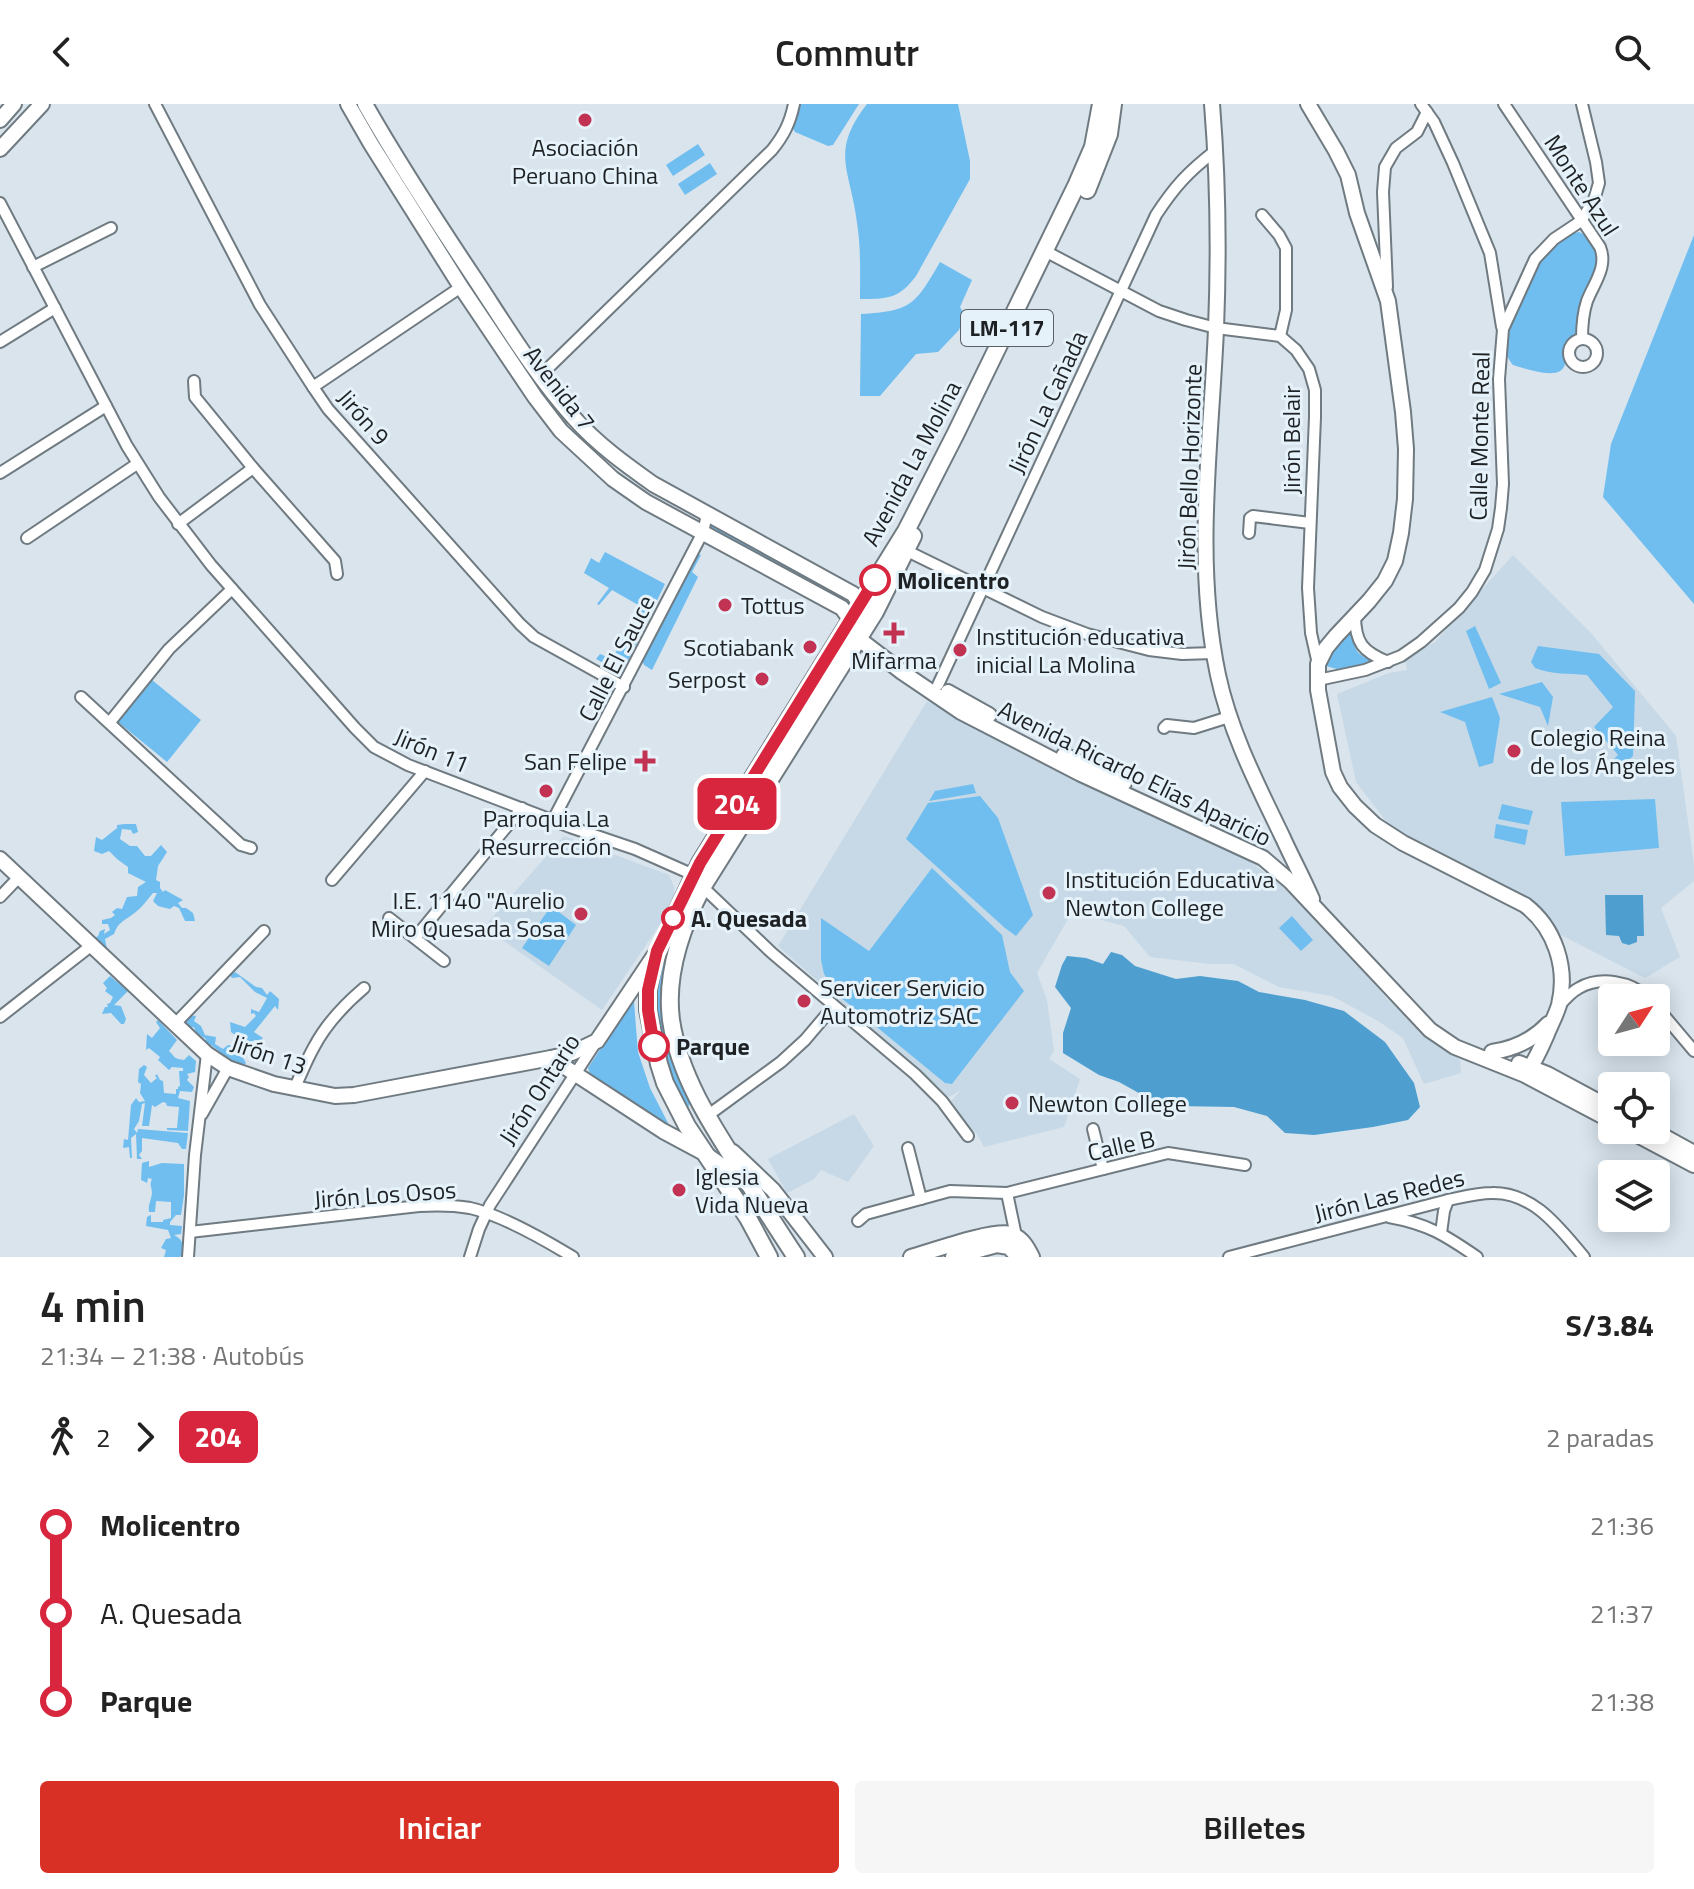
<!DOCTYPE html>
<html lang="es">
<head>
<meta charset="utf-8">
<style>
	body { margin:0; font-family:"Titillium Web",sans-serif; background:#f6f6f6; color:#222; height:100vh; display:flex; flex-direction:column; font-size:30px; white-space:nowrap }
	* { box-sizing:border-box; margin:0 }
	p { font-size:26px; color:#767676 }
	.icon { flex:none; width:44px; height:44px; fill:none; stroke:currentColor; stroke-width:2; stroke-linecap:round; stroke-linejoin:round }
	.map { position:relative; height:1153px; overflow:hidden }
	.details { display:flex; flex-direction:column; background:#fff; flex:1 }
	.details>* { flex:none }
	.badge { padding:0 16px; border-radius:12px; font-size:28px; line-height:52px }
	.needle { width:52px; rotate:54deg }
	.buttons { position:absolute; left:1598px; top:880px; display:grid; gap:16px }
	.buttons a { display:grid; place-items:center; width:72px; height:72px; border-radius:8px; background:#fff; box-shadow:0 4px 20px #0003; font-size:40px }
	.map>.badge { position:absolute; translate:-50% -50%; box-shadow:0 0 0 4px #fff }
	.legs { display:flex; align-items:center; gap:12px; height:88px; padding:0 40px; font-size:26px }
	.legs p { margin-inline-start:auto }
	.overview { display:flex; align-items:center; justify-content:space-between; height:136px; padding:0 40px }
	h1 { font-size:44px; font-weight:600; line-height:60px }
	.action { display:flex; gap:16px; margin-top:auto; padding:16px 40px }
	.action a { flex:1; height:92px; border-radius:8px; background:#d93025; color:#fff; font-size:32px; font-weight:600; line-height:92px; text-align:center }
	.action a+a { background:#f6f6f6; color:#222 }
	ul { padding:0 40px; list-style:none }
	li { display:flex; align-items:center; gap:28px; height:88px; font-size:30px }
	li i { display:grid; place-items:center; width:12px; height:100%; margin:0 10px; background:currentColor }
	li i::after { content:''; width:20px; height:20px; margin:-10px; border:6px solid; border-radius:50%; background:#fff }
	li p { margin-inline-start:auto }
	li:first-child i { background:linear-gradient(#0000 50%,currentColor 0) }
	li:last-child i { background:linear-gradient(currentColor 50%,#0000 0) }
	header { display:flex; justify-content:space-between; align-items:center; height:104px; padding:0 40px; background:#fff; font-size:36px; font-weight:600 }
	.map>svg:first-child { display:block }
	.built { fill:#c7d9e6 }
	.green { fill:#70beef }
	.water { fill:#4e9fd0 }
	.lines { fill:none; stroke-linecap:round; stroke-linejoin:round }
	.street-casing { stroke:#6f7a81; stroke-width:14 }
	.secondary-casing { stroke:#6f7a81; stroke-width:18 }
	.primary-casing { stroke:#6f7a81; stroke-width:20 }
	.street { stroke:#fff; stroke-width:10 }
	.secondary { stroke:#fff; stroke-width:14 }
	.primary { stroke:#fff; stroke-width:16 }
	.line-1-casing { stroke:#fff; stroke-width:18 }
	.line-1 { stroke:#d7263d; stroke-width:12 }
	.poi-dot { fill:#c23252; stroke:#e6f2fa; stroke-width:3 }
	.stop-1-dot { fill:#fff; stroke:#d7263d; stroke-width:4 }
	.labels { text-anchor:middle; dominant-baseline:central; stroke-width:6; stroke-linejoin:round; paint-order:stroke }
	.shield { fill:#e6f2fa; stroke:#5a6065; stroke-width:2 }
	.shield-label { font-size:22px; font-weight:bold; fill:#1e2225 }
	.poi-label { font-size:24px; fill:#1e2225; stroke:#e6f2fa; text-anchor:start }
	.street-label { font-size:24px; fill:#1e2225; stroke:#e6f2fa }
	.stop-label { font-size:24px; font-weight:bold; fill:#1e2225; stroke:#e6f2fa; text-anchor:start }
</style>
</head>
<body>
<header><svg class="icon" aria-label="back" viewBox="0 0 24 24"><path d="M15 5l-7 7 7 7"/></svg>Commutr<svg class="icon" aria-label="search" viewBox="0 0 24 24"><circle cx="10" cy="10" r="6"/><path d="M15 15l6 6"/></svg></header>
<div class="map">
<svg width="1694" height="1153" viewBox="0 0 1694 1153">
	<rect width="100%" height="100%" fill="#d9e4ed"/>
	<g class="built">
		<path d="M1513 451 1591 529 1676 632 1694 760V777L1661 804 1680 853 1645 874 1557 829 1541 807 1396 730 1356 678 1337 590 1389 569 1407 566 1405 554 1435 538Z"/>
		<path d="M927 597 1244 753 1281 781 1296 797 1315 812 1387 895 1436 938 1460 956 1461 969 1424 980 1403 934 1378 917 1332 892 1279 883 1234 860H1210L1150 853 1124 822 1072 808 1037 869 1047 896 1054 947 1049 955 1080 975 1064 1023 984 1043 977 1030 949 1003 954 1000 951 997 961 986 949 993 778 842Z"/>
		<path d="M564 732 669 771 674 783 675 798 602 906 484 823Z"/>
		<path d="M854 1010 874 1042 848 1078 821 1066 814 1075 787 1089 768 1055Z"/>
	</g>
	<g class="green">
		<path d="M797 0H859L833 41 828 42 795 28 792 23Z"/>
		<path d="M867 0H958L970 57V75L916 172C899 195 887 195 860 195 860 169 861 144 857 119 851 66 829 49 867 0Z"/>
		<path d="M698 40 705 51 673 72 666 61Z"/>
		<path d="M710 59 717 70 685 91 678 80Z"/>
		<path d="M1579 128C1615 146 1590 174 1581 201 1578 209 1578 218 1578 226 1574 231 1568 234 1566 240 1563 247 1565 252 1565 259 1563 279 1524 264 1513 261 1509 256 1506 252 1506 244 1507 227 1532 164 1543 151 1554 139 1563 131 1579 128Z"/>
		<path d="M1694 131V500L1603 393 1611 340Z"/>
		<path d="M940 158 972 176 960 203 964 210 959 226 938 248 916 250 880 292H860L861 210C912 207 915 201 940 158Z"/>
		<path d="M709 417 844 490 840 496 708 427 710 424Z"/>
		<path d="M605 448 665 480 622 569 596 555 600 550 612 555 640 502 612 486 599 501 597 500 609 484 584 469 591 454 599 459Z"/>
		<path d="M695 449 701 451 692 468 698 473 652 566 644 561 642 556Z"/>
		<path d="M1475 522 1501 579 1489 585 1466 527Z"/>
		<path d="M1349 528C1357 542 1352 550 1372 556L1370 560 1337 565 1326 562V558L1343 531Z"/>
		<path d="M1538 542 1599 550 1635 587 1633 652 1620 664 1614 655 1618 651 1594 623 1613 603 1587 571C1568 569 1553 571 1535 564L1531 558Z"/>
		<path d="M152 576 201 616 167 658 118 618Z"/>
		<path d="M1542 578 1553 593 1548 622 1540 603 1499 590Z"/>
		<path d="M1492 593 1500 614 1493 659 1479 663 1465 618 1440 608Z"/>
		<path d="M973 680 976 689 929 697 935 687Z"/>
		<path d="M980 692 998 714 1033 811 1016 832 1005 824 906 735 928 699Z"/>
		<path d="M1655 695 1659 744 1565 752 1561 698Z"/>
		<path d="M1502 700 1533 707 1529 721 1498 715Z"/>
		<path d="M125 720H136L138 728 133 730 131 726 122 725 120 735 130 742H137L145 752H151L161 741 167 748 158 762 156 776 160 778V784L163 788 165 786 183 796 178 799 182 804H186L193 809 195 817H185L179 804 174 802 170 805 158 802 153 797 157 789H153C147 796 141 805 133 810 124 817 118 818 114 830L105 835 108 850 94 835 98 832 100 827 105 825 104 830 110 826 108 820H102V816L111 814 115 811 112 808 117 804 122 805 127 793 137 792 138 783 146 778 128 769V763L117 755 109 747 102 750 94 747 96 733 102 736 117 724V721Z"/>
		<path d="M1496 720 1528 726 1525 741 1494 734Z"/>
		<path d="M932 764 1002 831 1010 868 1024 887 952 980 945 979 839 892 824 870 821 856V814L869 847Z"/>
		<path d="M551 802 576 821 549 862 522 844Z"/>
		<path d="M1292 812 1313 836 1301 847 1279 824Z"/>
		<path d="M662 851 668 852 667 931 674 965 691 996 688 1004 673 983 654 912 653 880Z"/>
		<path d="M235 868 256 883 262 884 267 891 270 887 279 895 278 906 275 902 254 928 263 934 259 939 255 936 250 938 242 952 246 959 241 964 234 962 232 958 226 957 220 948 211 941 207 945 202 940 206 935 196 929 194 923 189 924 182 918 188 911 196 912 194 917 201 922 205 931 216 933 215 940 223 945 228 941 233 942 238 933 231 928 230 918 245 923 256 912 254 909 251 910V905L259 908 267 894 255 888 240 873 232 874 230 871Z"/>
		<path d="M110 872 128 887 114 901 121 902 126 915 124 920H121L111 909 102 910 105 903H108L107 900 110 899 113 893 105 887 107 884 103 879Z"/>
		<path d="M631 898H634L638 948 650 984 668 1019 667 1022 590 970 588 964Z"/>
		<path d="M158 916 177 936 169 947C175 953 174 955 184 956L189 951 196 957 195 968 187 970 189 973 187 976 194 983 192 988 180 987 178 994 190 997 188 1027 167 1026V1024H177L179 1003 167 1002 166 999 163 998 155 1003 152 1001 149 1022H142L145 999 142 1000 139 1017 134 1025 137 1029 138 1025 188 1029 186 1045H182L178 1039 142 1034V1047L139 1051 142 1055H137L136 1030 131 1034 132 1054H130L129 1043 123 1044 124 1035 128 1036 131 1001 136 994 139 998 145 997 140 989 141 980 138 978 139 965 144 961 147 963 144 971 151 979 157 974 155 972 157 970 160 976 163 977 164 989 176 990V985H178V983L180 982 179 967H183V964L172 963 169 966 158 956 160 953 149 944 146 946 147 930 152 934 160 924 156 918Z"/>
		<path d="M149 1057V1063L162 1059 184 1060V1091L181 1111H176L170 1118V1121L182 1122 181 1130 174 1131C183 1136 183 1139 183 1149L180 1153H164L166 1146 161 1144 166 1135 171 1134 168 1126 146 1122 147 1113 151 1111V1118H163V1116L171 1114V1098L156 1097 155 1108H149C148 1100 151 1097 152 1089 152 1083 149 1081 152 1075L148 1074 147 1079 141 1076 142 1059Z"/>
	</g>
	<g class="water">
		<path d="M1605 791H1643L1644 832H1637V838L1629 841 1622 839 1619 832 1606 831Z"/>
		<path d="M1111 848 1122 851 1135 862 1176 875 1200 872 1238 877 1259 888 1305 896 1344 907 1385 938 1414 979 1420 1003 1408 1016 1373 1023 1314 1031 1285 1029 1267 1012 1234 1003 1176 1002 1146 993 1119 978 1099 971 1063 949V929L1071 904 1055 883 1062 861 1067 852 1086 854 1103 860Z"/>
	</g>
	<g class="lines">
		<g class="street-casing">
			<g id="street">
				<path d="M155 0 260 201 313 283 328 305 520 520 534 533 624 583"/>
				<path d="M1421 0 1434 18 1453 59 1490 149 1502 223"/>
				<path d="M1504 0 1600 143C1608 163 1594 179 1587 197 1583 209 1582 222 1582 235"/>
				<path d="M0 99 127 342 159 393 211 461 355 624 374 643 408 661 570 723 635 745 687 768 772 849 915 970 942 997 968 1032"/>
				<path d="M1262 111 1279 131 1286 144V206L1280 232"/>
				<path d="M1045 147 1159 207 1186 216 1216 224 1280 232 1296 246 1309 265 1315 286V313L1308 484 1311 529 1318 560"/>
				<path d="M33 163 111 124"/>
				<path d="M1387 183 1383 88 1385 63 1396 44 1417 28 1427 8"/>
				<circle cx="1583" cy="249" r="14"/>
				<path d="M0 238 55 204"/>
				<path d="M540 272 772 46C784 31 790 19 794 0"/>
				<path d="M194 277 195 293 253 364 335 457 337 470"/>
				<path d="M313 283 461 183"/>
				<path d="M0 369 106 302"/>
				<path d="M178 420 253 364"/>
				<path d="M1249 429 1250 414 1253 412 1310 419"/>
				<path d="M27 434 137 360"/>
				<path d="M901 444 1042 513 1087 530 1149 546 1182 550 1214 549"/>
				<path d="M1355 511C1355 539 1363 548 1388 558"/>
				<path d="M1318 576 1365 566 1401 552 1421 538 1459 504 1472 488 1485 466 1498 425 1501 404 1503 380 1499 275 1503 225 1535 155 1554 135 1581 117 1594 96 1599 79 1596 58 1582 0"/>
				<path d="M938 581 1156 111C1175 82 1188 68 1215 47"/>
				<path d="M81 593 241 741 251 744"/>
				<path d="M110 618 169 545 232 485"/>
				<path d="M1164 624 1167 621 1194 624 1229 613"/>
				<path d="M553 716 703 428 706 415 704 408"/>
				<path d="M332 776 425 667"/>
				<path d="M0 793 19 773"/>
				<path d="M389 814 444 857"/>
				<path d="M415 834 522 704"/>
				<path d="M1559 902C1565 895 1571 888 1579 884 1600 872 1631 877 1648 894"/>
				<path d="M1656 902 1694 947"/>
				<path d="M0 913 92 841"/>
				<path d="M175 920 264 827"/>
				<path d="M294 985C301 971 306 957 314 943 326 920 344 901 364 884"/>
				<path d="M202 1010 228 964"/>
				<path d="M707 1012 781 958 805 936 833 903"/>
				<path d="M1093 1025 1103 1065"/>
				<path d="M908 1044 921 1095"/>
				<path d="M1007 1089 1016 1132"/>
				<path d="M1389 1113C1428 1120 1445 1131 1477 1153"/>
				<path d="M858 1117 866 1110 950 1087 1007 1089 1168 1049 1245 1061"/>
				<path d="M190 1128 419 1102C436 1101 453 1101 470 1104 502 1111 545 1136 573 1153"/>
				<path d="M1441 1129 1444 1107 1448 1096"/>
				<path d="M188 1153 195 1051 207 950"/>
				<path d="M470 1153 479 1125 490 1101 596 938"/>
				<path d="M1229 1153 1448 1096C1463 1093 1477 1089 1492 1089 1534 1088 1560 1125 1584 1153"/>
			</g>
		</g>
		<g class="secondary-casing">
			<g id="secondary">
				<path d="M348 0 371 40 461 183 535 293 561 327 613 375 646 398 842 504 851 517 859 535 902 568 961 608 1081 670 1263 754 1291 778 1430 926 1455 943 1525 971 1612 1017"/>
				<path d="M365 0C399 60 437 118 475 175 506 222 536 272 574 314 597 340 625 360 653 380L853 490 860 500 861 510"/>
				<path d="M1212 0C1218 74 1219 150 1216 225 1211 341 1194 456 1218 571 1230 628 1258 682 1283 734 1292 754 1303 774 1312 795"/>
				<path d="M1308 0 1336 47 1348 71 1357 109 1388 197 1403 308 1406 345 1405 395 1401 429 1395 457 1385 477 1369 497 1336 532 1326 544 1318 560V586L1333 668 1340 683 1355 702 1375 721 1403 739 1525 801C1555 824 1568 864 1559 901 1556 911 1551 920 1547 930 1541 944 1536 956 1527 968"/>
				<path d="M0 16 14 0"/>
				<path d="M0 45 42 0"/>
				<path d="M948 588 989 611"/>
				<path d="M1064 651 1124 679"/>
				<path d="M0 755 207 950 228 964 274 980 335 992 354 991 551 954 572 949 597 937 654 852"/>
				<path d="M1492 948C1513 945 1533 936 1548 920"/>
				<path d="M551 954 663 1027 704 1049 749 1081"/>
				<path d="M1519 959 1547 970 1612 1005"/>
				<path d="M1628 1026 1694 1061"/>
				<path d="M1652 1026 1694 1049"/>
				<path d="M733 1048 773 1086 825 1153"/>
				<path d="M911 1153C932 1147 993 1125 1011 1130 1022 1134 1027 1143 1032 1153"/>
				<path d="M953 1153 997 1141 1009 1143 1018 1153"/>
			</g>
		</g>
		<g class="primary-casing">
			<g id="primary">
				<path d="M1087 86 1109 30 1113 0"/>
				<path d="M769 1153 748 1114 687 1022 665 979 659 960 648 906V886L653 859 700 759 906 427 956 329 1077 80 1093 43 1101 0"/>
				<path d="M796 1153C777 1124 758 1095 740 1065 711 1020 679 971 671 916 665 870 682 822 703 782L875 508 913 432"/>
			</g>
		</g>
		<use href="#street" class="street"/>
		<use href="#secondary" class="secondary"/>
		<use href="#primary" class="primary"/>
	</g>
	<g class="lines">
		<g class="line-1-casing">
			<path id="line-1" d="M654 942 648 906V886L657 847 700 759 875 476"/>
		</g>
		<use href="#line-1" class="line-1"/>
	</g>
	<g class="poi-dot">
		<circle cx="585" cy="16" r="8"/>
		<circle cx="725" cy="501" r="8"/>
		<path d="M890 517h8v8h8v8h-8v8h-8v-8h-8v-8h8z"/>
		<circle cx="810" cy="543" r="8"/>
		<circle cx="960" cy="546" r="8"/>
		<circle cx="762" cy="575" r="8"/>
		<circle cx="1514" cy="647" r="8"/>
		<path d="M641 645h8v8h8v8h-8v8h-8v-8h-8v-8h8z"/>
		<circle cx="546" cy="687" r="8"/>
		<circle cx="1049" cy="789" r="8"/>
		<circle cx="581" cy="810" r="8"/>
		<circle cx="804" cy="897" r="8"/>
		<circle cx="1012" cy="999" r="8"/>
		<circle cx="679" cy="1086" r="8"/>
	</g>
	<g class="stop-1-dot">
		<circle cx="875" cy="476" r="14"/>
		<circle cx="673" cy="814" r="10"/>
		<circle cx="654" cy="942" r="14"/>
	</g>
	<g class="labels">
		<rect class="shield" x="961" y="206" width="92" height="36" rx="6"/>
		<g class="shield-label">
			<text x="1007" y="224">LM-117</text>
		</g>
		<g class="poi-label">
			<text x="585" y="43" text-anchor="middle">Asociación<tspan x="585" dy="28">Peruano China</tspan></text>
			<text x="741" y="501">Tottus</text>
			<text x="976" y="532">Institución educativa<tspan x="976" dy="28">inicial La Molina</tspan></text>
			<text x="794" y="543" text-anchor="end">Scotiabank</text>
			<text x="894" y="556" text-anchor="middle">Mifarma</text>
			<text x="746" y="575" text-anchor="end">Serpost</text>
			<text x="1530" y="633">Colegio Reina<tspan x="1530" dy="28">de los Ángeles</tspan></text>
			<text x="627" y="657" text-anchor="end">San Felipe</text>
			<text x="546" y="714" text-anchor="middle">Parroquia La<tspan x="546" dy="28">Resurrección</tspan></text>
			<text x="1065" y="775">Institución Educativa<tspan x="1065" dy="28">Newton College</tspan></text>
			<text x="565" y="796" text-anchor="end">I.E. 1140 "Aurelio<tspan x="565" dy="28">Miro Quesada Sosa</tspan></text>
			<text x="820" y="883">Servicer Servicio<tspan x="820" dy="28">Automotriz SAC</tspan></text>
			<text x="1028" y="999">Newton College</text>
			<text x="695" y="1072">Iglesia<tspan x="695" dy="28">Vida Nueva</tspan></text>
		</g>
		<g class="street-label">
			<text transform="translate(1582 81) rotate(57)">Monte Azul</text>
			<text transform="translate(560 284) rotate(52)">Avenida 7</text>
			<text transform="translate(1047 298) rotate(-65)">Jirón La Cañada</text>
			<text transform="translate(364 313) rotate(49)">Jirón 9</text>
			<text transform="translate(1479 332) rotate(-89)">Calle Monte Real</text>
			<text transform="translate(1291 336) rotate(-90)">Jirón Belair</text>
			<text transform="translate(911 359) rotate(-62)">Avenida La Molina</text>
			<text transform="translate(1189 363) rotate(-88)">Jirón Bello Horizonte</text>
			<text transform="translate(616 554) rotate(-63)">Calle El Sauce</text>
			<text transform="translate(432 646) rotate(23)">Jirón 11</text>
			<text transform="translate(1135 669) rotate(26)">Avenida Ricardo Elías Aparicio</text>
			<text transform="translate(269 950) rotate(19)">Jirón 13</text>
			<text transform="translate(539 985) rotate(-57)">Jirón Ontario</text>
			<text transform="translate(1121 1041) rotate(-13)">Calle B</text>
			<text transform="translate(385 1090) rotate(-4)">Jirón Los Osos</text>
			<text transform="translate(1389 1091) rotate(-14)">Jirón Las Redes</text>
		</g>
		<g class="stop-label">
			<text x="897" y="476">Molicentro</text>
			<text x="691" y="814">A. Quesada</text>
			<text x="676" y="942">Parque</text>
		</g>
	</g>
</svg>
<div class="buttons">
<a><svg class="needle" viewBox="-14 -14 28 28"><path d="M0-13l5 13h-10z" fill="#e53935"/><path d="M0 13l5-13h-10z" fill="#767676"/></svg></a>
<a><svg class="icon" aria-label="locate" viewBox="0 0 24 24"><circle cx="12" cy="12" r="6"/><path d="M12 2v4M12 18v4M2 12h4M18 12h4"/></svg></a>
<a><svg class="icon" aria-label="layers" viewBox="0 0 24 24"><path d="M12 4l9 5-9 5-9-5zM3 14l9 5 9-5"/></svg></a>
</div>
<b class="badge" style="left:737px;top:700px;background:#d7263d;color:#fff">204</b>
</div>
<section class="details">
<div class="overview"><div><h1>4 min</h1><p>21:34 – 21:38 · Autobús</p></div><b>S/3.84</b></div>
<div class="legs"><svg class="icon" aria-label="walk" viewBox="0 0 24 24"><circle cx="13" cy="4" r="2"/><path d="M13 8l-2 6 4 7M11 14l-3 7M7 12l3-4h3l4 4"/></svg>2<svg class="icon" aria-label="forward" viewBox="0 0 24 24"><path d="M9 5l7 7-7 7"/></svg><b class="badge" style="background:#d7263d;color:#fff">204</b><p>2 paradas</p></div>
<ul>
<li><i style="color:#d7263d"></i><b>Molicentro</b><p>21:36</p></li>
<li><i style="color:#d7263d"></i><span>A. Quesada</span><p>21:37</p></li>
<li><i style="color:#d7263d"></i><b>Parque</b><p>21:38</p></li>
</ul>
<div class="action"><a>Iniciar</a><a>Billetes</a></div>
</section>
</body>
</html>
